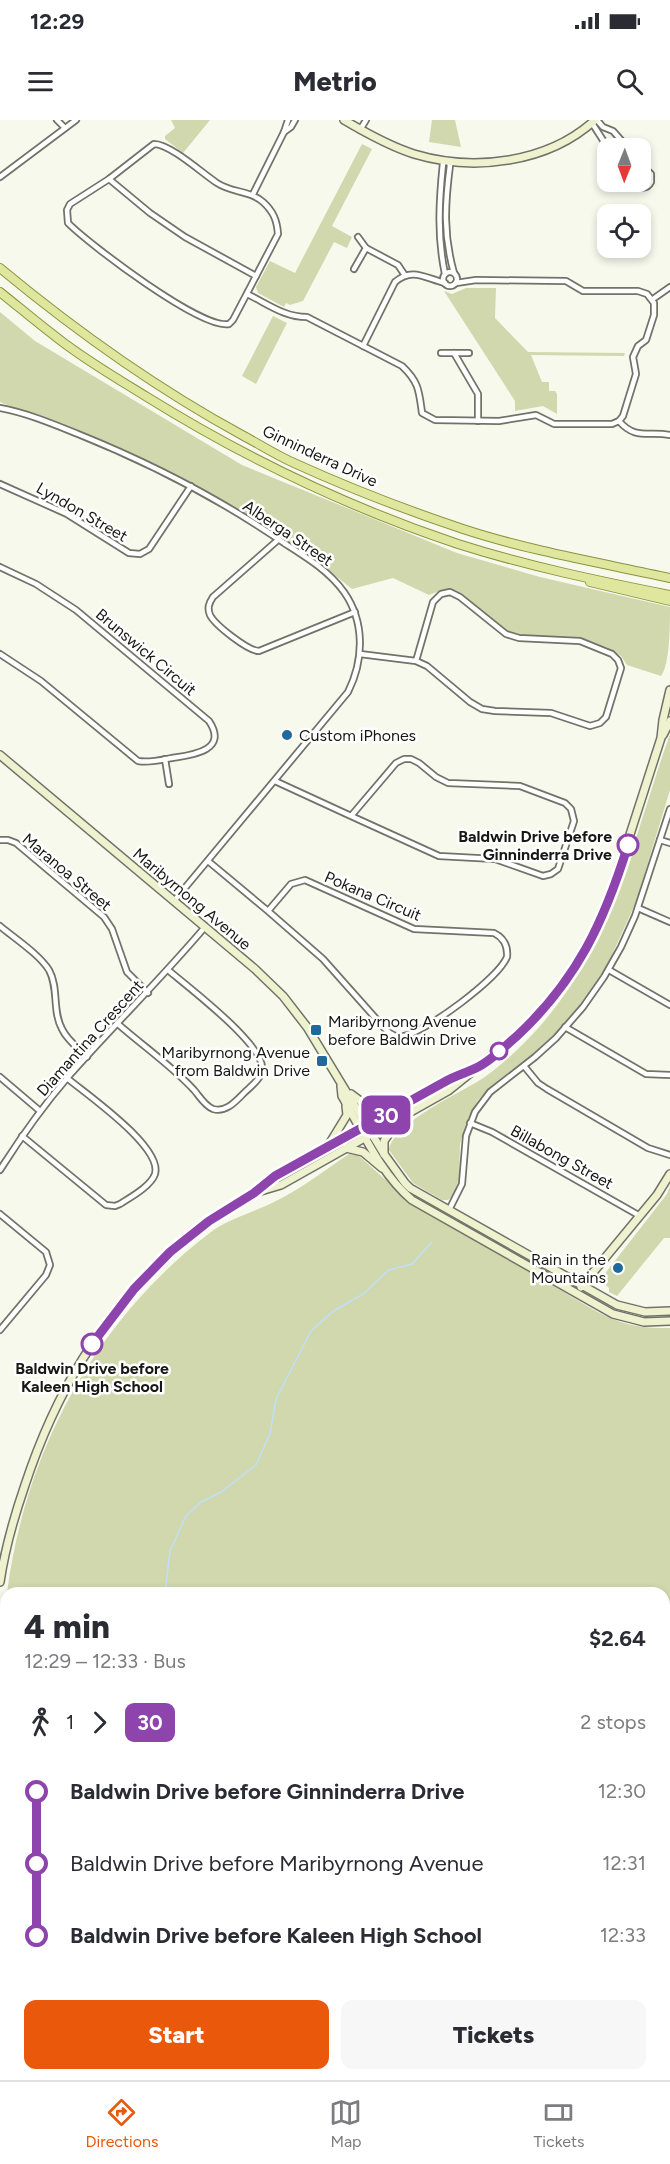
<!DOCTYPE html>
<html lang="en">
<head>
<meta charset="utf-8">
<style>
	body { margin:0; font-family:Figtree,sans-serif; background:#f7f7f7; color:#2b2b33; height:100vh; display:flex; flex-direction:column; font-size:22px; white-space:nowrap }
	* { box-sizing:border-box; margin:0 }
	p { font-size:20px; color:#7c7c81 }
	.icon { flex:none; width:33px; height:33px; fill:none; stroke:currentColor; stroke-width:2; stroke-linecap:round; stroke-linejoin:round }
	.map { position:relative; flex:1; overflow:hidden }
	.details { position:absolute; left:0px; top:1467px; width:670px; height:494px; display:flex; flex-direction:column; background:#fff; border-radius:18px 18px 0 0; box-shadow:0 3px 9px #0003 }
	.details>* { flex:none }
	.badge { padding:0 12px; border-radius:9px; font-size:21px; line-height:39px }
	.needle { width:39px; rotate:181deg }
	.tools { position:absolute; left:597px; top:18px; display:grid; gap:12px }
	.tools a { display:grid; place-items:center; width:54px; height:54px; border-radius:12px; background:#fff; box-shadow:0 3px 9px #0003; font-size:30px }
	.map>.badge { position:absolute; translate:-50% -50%; box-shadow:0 0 0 3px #fff }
	.legs { display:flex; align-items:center; gap:9px; height:66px; padding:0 24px; font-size:20px }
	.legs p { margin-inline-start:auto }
	.summary { display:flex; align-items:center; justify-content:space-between; height:102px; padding:0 24px }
	h1 { font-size:33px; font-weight:800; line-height:45px }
	.primary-button { display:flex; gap:12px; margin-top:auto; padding:12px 24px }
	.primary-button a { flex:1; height:69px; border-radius:12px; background:#ea580c; color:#fff; font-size:24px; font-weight:800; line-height:69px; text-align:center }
	.primary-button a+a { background:#f7f7f7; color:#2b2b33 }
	ul { padding:0 24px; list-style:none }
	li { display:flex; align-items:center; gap:21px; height:72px; font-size:22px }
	li i { display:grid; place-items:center; width:9px; height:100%; margin:0 8px; background:currentColor }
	li i::after { content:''; width:15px; height:15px; margin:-8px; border:4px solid; border-radius:50%; background:#fff }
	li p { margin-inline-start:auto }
	li:first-child i { background:linear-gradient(#0000 50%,currentColor 0) }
	li:last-child i { background:linear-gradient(currentColor 50%,#0000 0) }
	.status { display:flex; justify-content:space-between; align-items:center; height:42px; padding:0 30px; background:#fff; direction:ltr }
	.status svg { height:16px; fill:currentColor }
	header { display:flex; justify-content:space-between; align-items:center; height:78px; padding:0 24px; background:#fff; font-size:27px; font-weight:800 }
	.tabs { display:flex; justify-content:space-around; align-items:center; height:84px; border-top:2px solid #e1e1e2; background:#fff; font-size:16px; color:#7c7c81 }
	.tabs a { display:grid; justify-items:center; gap:3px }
	.tabs .selected { color:#ea580c }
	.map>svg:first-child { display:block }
	.green { fill:#d2d8ad }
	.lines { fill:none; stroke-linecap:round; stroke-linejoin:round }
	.stream { stroke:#bfdffa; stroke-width:1.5 }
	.street-casing { stroke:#717369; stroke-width:8 }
	.secondary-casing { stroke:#717369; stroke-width:10 }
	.primary-casing { stroke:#8b9342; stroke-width:10 }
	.street { stroke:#fff; stroke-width:4.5 }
	.secondary { stroke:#eff2ce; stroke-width:7 }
	.primary { stroke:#dfe69d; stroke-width:8 }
	.line-1-casing { stroke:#fff; stroke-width:14 }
	.line-1 { stroke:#8e44ad; stroke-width:9 }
	.poi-dot { fill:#21699d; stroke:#fff; stroke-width:2 }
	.stop-1-dot { fill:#fff; stroke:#8e44ad; stroke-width:3 }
	.labels { text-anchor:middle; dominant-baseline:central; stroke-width:5; stroke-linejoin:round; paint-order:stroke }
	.street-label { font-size:16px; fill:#171813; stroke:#fff }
	.poi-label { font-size:16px; fill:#171813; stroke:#fff; text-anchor:start }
	.stop-label { font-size:16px; font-weight:bold; fill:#171813; stroke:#fff; text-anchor:end }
</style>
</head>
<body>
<div class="status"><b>12:29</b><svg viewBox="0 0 49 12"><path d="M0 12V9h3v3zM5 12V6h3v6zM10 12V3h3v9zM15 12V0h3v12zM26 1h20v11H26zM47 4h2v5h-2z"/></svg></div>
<header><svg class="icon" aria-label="menu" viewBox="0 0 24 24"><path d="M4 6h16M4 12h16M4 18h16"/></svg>Metrio<svg class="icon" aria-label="search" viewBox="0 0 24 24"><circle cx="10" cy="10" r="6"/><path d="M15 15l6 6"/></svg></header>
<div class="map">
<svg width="670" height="1960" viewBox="0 0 670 1960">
	<rect width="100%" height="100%" fill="#f7f9ed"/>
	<g class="green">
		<path d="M171 0H210L183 33 165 19V16L175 8Z"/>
		<path d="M432 0H455L461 27 429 22Z"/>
		<path d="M362 24 372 29 332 106 352 117 347 128 334 122 303 181 290 185 286 183 284 187 258 173 256 167 270 141 295 153Z"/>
		<path d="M466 168H496L495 198 528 232 625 233 624 236 531 235 542 262H549V271H555L557 274V294L543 286 515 291V281L444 171 452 174Z"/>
		<path d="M0 192 35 221 242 345 457 433 540 457 670 487C670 504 670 545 661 556L627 545 621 536 606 527 576 517 518 515 503 509 456 471 442 470 429 475 393 458 352 469 314 439 277 414 212 375 0 282Z"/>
		<path d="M273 196 287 203 256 264 242 256Z"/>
		<path d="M670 614V670L636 782 607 846 578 887 555 914 524 942 492 966 478 980 466 1003 460 1024 459 1059 453 1076 448 1080H442L413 1063 389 1030C393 1004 455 975 477 962 494 951 509 938 523 924 610 839 631 724 670 614Z"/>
		<path d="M349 1034 358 1035 408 1080 594 1190C620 1204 640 1209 670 1208V1960H290L282 1955 664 1954V1473H7C25 1331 96 1199 211 1112 227 1099 257 1091 276 1081 302 1068 325 1050 349 1034Z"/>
		<path d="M670 1066V1118H664L617 1176 609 1172V1168L600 1160 667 1074Z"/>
		<path d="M6 1761V1837L0 1842V1764Z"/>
		<path d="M187 1955 192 1960H66L65 1955Z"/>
	</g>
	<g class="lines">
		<g class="stream">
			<path d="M165 1473 170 1431 186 1396 201 1382 221 1372 256 1345 270 1314 276 1279 311 1211 332 1192 363 1174 389 1150 412 1144 432 1122"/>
			<path d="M664 1686H670"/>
			<path d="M664 1913 670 1909"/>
		</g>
		<g class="street-casing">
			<g id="street">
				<path d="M57 0 65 8"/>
				<path d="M597 0 603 7 613 11 628 28"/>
				<path d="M592 3 608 28"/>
				<path d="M360 10 366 0"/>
				<path d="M284 12 291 7 295 0"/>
				<path d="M154 24C170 24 202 53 217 63 232 73 249 70 263 82 273 91 277 100 278 114L233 200 229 204C202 210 90 125 68 103L67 90 70 84 109 59Z"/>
				<path d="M448 41 450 45C445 84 443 114 454 153"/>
				<path d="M0 57 76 0"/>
				<path d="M109 59 150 93 185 117 256 156"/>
				<path d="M634 62C638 69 647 70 651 62V54L640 43"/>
				<path d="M253 74 284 12 288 0"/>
				<path d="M358 117 366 128 398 145 404 154"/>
				<path d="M354 149 366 128"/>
				<circle cx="450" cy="159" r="7"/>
				<path d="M445 154C437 116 439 82 443 43L448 41"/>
				<path d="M247 174C268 184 284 197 307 197L402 246C419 262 419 271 422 293L435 300 499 301 536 295 554 304H612L619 301 623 296 636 254 633 237 638 226 646 220 654 195V183L647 174 638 171H583L566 161 476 160 456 163"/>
				<path d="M653 179 670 167"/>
				<path d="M363 226 395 162C412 147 425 158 445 163"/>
				<path d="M441 233H469"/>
				<path d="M454 233 478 274V301"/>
				<path d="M0 288C27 293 53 304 78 314 150 343 220 379 284 423 306 437 329 451 344 472 365 502 364 540 348 572L174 781"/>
				<path d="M619 301C635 320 649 311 670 315"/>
				<path d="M0 364 67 394 129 433 140 434 149 429 191 366"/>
				<path d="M279 419 213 477C209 483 207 488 210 495 215 505 248 531 259 531L355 492"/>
				<path d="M0 447 36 464 76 490 209 601C229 631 191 635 172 638 161 640 149 643 138 641L41 561 0 534"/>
				<path d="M360 534 416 541 433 482 441 474 450 472 460 477 506 514 519 518 580 521 612 534 618 540 621 548 606 597 600 603 590 606 551 593 495 591 482 589 470 582 427 546 416 541"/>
				<path d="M165 639 169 664"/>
				<path d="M275 661 351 696 396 643 404 639H411L419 643 436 657 448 663 520 666 565 683 571 689 574 701 558 749 551 754 543 756 495 739 439 736 351 696"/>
				<path d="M0 720H8L16 723 104 797 112 809 127 852 148 873"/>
				<path d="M660 720 670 723"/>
				<path d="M208 741 268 791 291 764 305 760 414 809 494 813C504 818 508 826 507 837 498 859 427 911 404 916 397 918 392 915 387 911L323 839 268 791"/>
				<path d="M638 788 670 802"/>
				<path d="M0 806C14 818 39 834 49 850 59 868 52 891 62 909 67 920 78 928 87 937"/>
				<path d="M609 850 670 885"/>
				<path d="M118 904C143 926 172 946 194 970 200 977 205 986 213 989 226 993 236 981 244 973 251 966 262 959 262 948 263 924 187 866 168 850"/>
				<path d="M565 907 646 954 670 955"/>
				<path d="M524 946 538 963 547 969 648 1028 670 1035"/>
				<path d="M0 957 40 991"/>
				<path d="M470 1003 492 1012 640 1096"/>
				<path d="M22 1016 106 1085 115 1086 120 1084C131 1077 151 1066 155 1054 163 1027 86 974 67 958"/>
				<path d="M0 1050C21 1017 43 986 68 957 113 906 161 859 205 807"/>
				<path d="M449 1090 462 1064 466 1016 475 992 490 972 535 937 556 918 583 887 604 857 621 827 635 796 670 689"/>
				<path d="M0 1094 46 1132 50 1145 46 1155 0 1210"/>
				<path d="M0 1911H6"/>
				<path d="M61 1954 62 1960"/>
			</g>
		</g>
		<g class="secondary-casing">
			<g id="secondary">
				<path d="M344 0C366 13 389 26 414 34 474 52 548 43 595 0"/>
				<path d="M663 615 670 601"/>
				<path d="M0 635 255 849 283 876 307 907 384 1034 405 1063 410 1068 617 1185 645 1192 670 1191"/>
				<path d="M341 966 342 976C363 1012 380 1053 412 1080L613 1194 644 1202 670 1201"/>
				<path d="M351 974 375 992 387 994"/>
				<path d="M328 1026 347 995 346 986"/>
				<path d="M346 1028 363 1032 382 1048"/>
				<path d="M384 1034V1021L398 1001"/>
				<path d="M254 1073 281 1065 448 971 509 922 544 888 580 840 606 789 661 618 663 600 670 570"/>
				<path d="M581 1167 657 1075 670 1054"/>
				<path d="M0 1462C5 1428 14 1397 25 1365 55 1274 100 1198 170 1132 195 1108 224 1094 252 1074 258 1070 263 1064 269 1060L448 960 478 947"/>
				<path d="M0 1656 6 1680"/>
				<path d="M0 1847 6 1842"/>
				<path d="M0 1854 6 1849"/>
				<path d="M208 1954 215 1960"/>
			</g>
		</g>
		<g class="primary-casing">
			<g id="primary">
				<path d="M0 148C76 211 156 268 242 315 259 324 276 335 294 343 349 368 406 390 463 409 530 431 601 443 670 458"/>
				<path d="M0 172C20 188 40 205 60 220 87 241 118 259 147 277 247 339 347 387 458 424 527 446 599 461 670 475"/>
				<path d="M590 462 670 481"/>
			</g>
		</g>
		<use href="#street" class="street"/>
		<use href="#secondary" class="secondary"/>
		<use href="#primary" class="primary"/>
	</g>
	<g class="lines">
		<g class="line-1-casing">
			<path id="line-1" d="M92 1224 134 1169 170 1132 209 1101 254 1073 275 1056 448 960C458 955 468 952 478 947 492 940 505 926 517 916 577 860 604 802 628 725"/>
		</g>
		<use href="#line-1" class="line-1"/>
	</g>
	<g class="poi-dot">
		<circle cx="287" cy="615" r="6"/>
		<rect x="310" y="904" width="12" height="12" rx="3"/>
		<rect x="316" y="935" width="12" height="12" rx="3"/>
		<circle cx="618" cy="1148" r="6"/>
	</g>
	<g class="stop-1-dot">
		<circle cx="628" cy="725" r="10"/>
		<circle cx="499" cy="931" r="8"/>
		<circle cx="92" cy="1224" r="10"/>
	</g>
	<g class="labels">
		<g class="street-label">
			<text transform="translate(320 336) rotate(25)">Ginninderra Drive</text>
			<text transform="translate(82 392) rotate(30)">Lyndon Street</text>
			<text transform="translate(288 413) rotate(34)">Alberga Street</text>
			<text transform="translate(146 532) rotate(40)">Brunswick Circuit</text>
			<text transform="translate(67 752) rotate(40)">Maranoa Street</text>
			<text transform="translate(373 776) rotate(23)">Pokana Circuit</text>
			<text transform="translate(192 779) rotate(40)">Maribyrnong Avenue</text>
			<text transform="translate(90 918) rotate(-48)">Diamantina Crescent</text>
			<text transform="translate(562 1037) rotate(29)">Billabong Street</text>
		</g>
		<g class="poi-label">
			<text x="299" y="615">Custom iPhones</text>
			<text x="328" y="901">Maribyrnong Avenue<tspan x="328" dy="18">before Baldwin Drive</tspan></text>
			<text x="310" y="932" text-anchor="end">Maribyrnong Avenue<tspan x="310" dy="18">from Baldwin Drive</tspan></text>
			<text x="606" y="1139" text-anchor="end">Rain in the<tspan x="606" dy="18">Mountains</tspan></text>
		</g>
		<g class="stop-label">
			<text x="612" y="716">Baldwin Drive before<tspan x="612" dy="18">Ginninderra Drive</tspan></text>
			<text x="92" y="1248" text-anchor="middle">Baldwin Drive before<tspan x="92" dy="18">Kaleen High School</tspan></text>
		</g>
	</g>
</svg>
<div class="tools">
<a><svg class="needle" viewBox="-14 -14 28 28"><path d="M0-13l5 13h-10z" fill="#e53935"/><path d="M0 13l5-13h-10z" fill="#7c7c81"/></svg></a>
<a><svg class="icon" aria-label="locate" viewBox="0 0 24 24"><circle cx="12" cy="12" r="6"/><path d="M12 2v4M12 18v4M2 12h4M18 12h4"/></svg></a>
</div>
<b class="badge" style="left:386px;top:995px;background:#8e44ad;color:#fff">30</b>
<section class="details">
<div class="summary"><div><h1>4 min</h1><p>12:29 – 12:33 · Bus</p></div><b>$2.64</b></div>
<div class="legs"><svg class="icon" aria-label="walk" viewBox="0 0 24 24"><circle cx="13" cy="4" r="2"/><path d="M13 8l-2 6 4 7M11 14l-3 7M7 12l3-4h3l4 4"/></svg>1<svg class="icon" aria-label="forward" viewBox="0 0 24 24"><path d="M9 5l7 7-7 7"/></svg><b class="badge" style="background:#8e44ad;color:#fff">30</b><p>2 stops</p></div>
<ul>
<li><i style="color:#8e44ad"></i><b>Baldwin Drive before Ginninderra Drive</b><p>12:30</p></li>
<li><i style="color:#8e44ad"></i><span>Baldwin Drive before Maribyrnong Avenue</span><p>12:31</p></li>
<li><i style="color:#8e44ad"></i><b>Baldwin Drive before Kaleen High School</b><p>12:33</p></li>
</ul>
<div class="primary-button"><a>Start</a><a>Tickets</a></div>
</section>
</div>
<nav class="tabs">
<a class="selected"><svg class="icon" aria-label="directions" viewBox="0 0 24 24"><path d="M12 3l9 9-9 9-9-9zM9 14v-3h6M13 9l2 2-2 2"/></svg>Directions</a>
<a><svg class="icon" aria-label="map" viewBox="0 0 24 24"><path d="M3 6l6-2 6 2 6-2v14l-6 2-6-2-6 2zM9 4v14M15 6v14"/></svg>Map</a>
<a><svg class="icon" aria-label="tickets" viewBox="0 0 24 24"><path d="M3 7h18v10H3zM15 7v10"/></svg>Tickets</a>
</nav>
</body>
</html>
